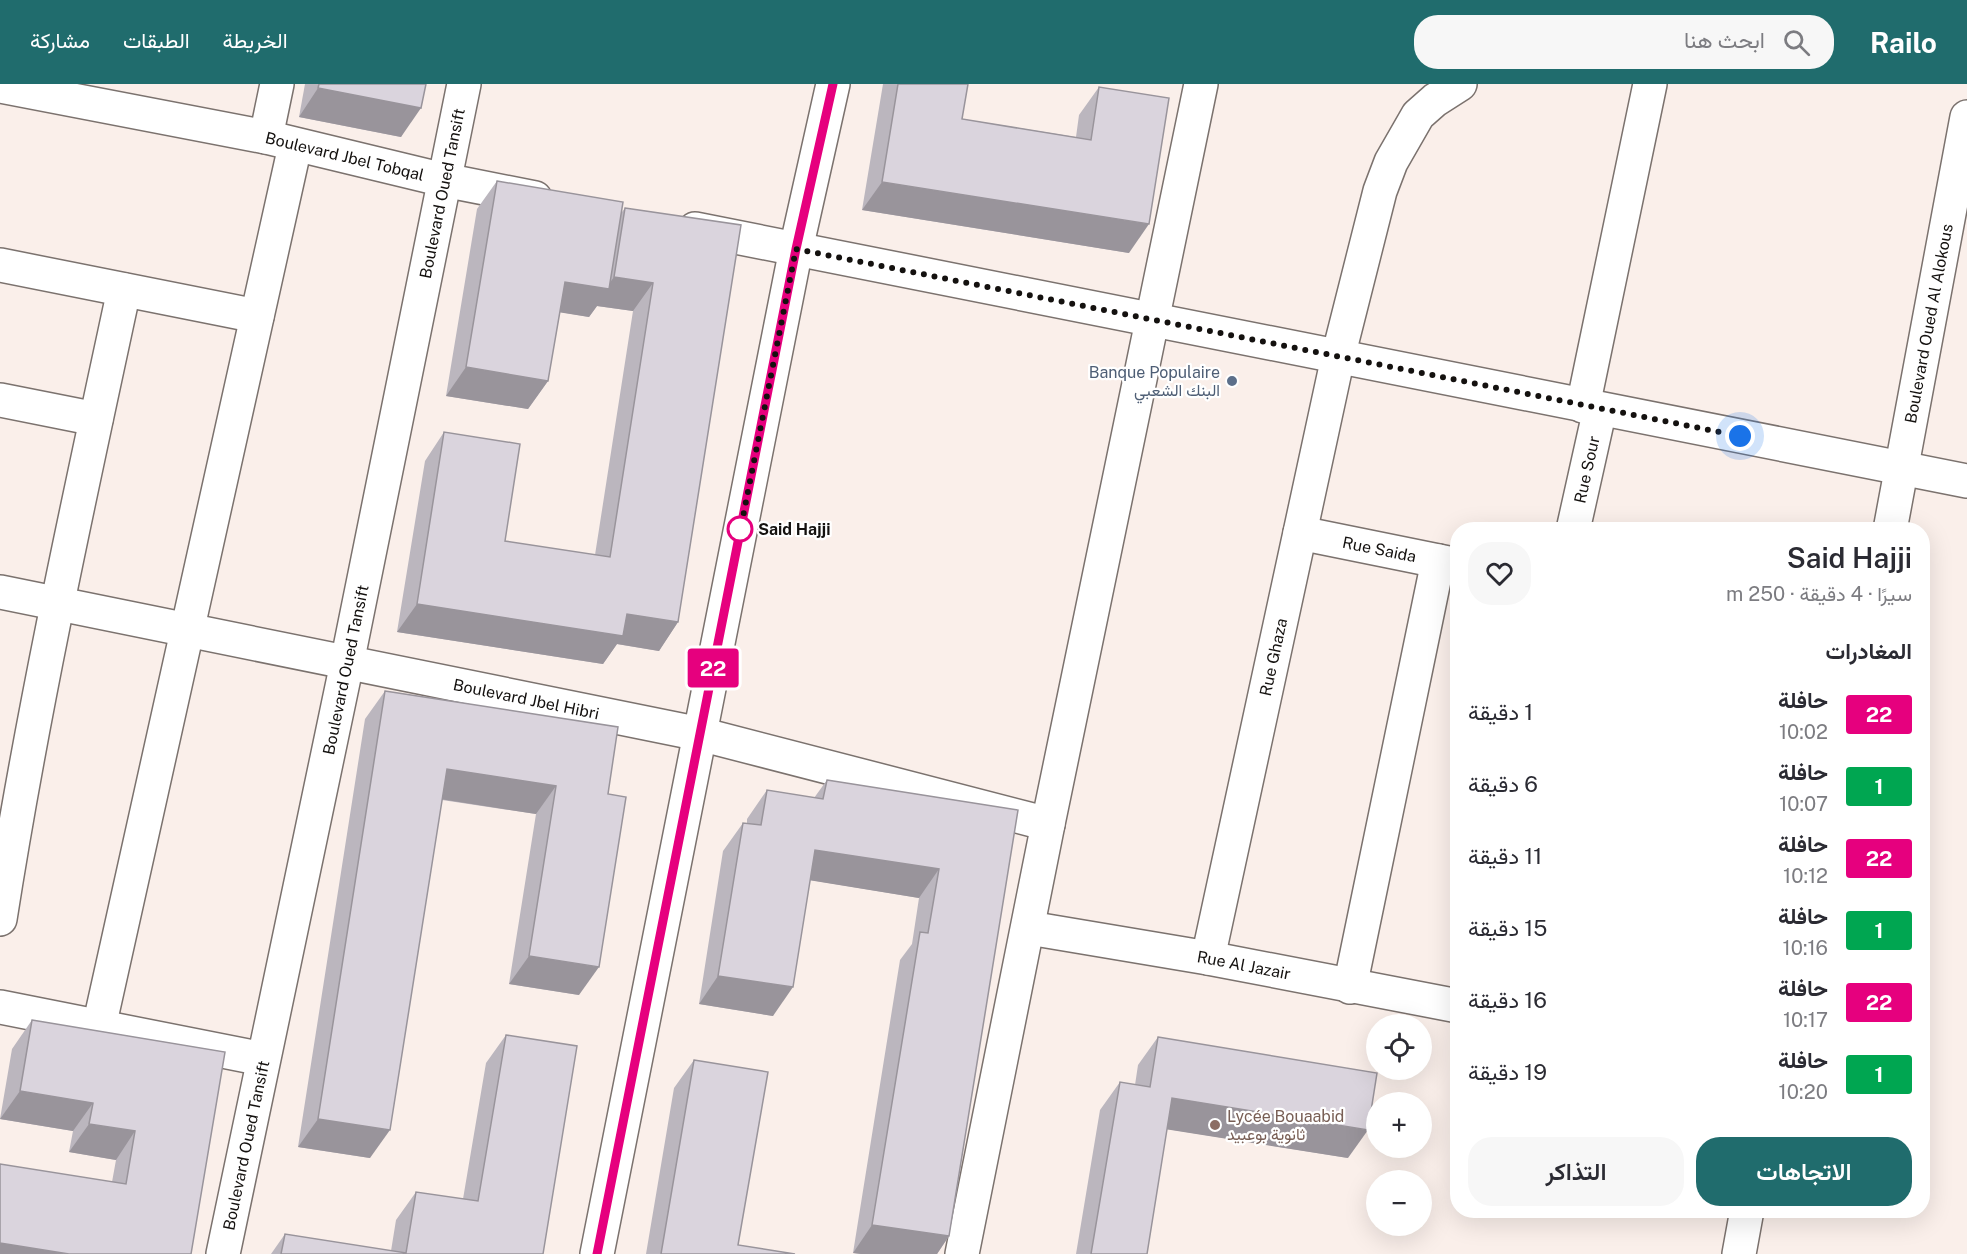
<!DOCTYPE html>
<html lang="ar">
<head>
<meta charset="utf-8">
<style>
	body { margin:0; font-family:"Public Sans",Vazirmatn,sans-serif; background:#f7f7f7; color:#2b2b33; direction:rtl; height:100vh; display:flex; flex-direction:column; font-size:22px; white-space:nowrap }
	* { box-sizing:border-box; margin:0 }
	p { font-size:20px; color:#7c7c81 }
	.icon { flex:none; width:33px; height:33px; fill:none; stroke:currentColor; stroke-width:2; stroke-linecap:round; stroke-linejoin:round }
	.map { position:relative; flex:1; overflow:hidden; direction:ltr }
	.drawer { position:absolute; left:1450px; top:438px; width:480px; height:696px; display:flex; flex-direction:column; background:#fff; border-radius:24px; box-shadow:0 6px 24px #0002; direction:rtl }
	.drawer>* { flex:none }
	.badge { padding:0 12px; border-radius:4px; font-size:21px; line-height:39px }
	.controls { position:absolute; left:1366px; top:930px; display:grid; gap:12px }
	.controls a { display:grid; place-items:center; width:66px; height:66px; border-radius:50%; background:#fff; box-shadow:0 6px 24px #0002; font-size:30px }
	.you { position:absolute; width:30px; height:30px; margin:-15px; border:4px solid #fff; border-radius:50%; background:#1a73e8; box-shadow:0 0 0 9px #1a73e833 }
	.map>.badge { position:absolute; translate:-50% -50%; box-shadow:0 0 0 3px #fff }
	h2 { padding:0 18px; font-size:22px; line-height:54px }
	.round { display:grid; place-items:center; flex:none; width:63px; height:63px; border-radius:24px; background:#f7f7f7 }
	.head { display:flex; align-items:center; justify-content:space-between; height:102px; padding:0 18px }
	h1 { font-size:28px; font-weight:600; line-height:45px }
	.button { display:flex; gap:12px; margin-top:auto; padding:12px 18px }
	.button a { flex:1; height:69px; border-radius:24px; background:#206c6d; color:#fff; font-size:24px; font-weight:600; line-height:69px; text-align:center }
	.button a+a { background:#f7f7f7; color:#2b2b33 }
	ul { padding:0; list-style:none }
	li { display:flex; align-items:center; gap:18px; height:72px; padding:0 18px }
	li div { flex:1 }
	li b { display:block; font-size:22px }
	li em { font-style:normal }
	li .badge { min-width:66px; font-weight:700; text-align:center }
	header { display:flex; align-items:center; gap:36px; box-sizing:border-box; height:84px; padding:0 30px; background:#206c6d; color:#fff }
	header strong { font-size:28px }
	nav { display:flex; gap:33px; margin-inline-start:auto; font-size:21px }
	.search { width:420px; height:54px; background:#f7f7f7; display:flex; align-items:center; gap:15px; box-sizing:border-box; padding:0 21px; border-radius:24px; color:#7c7c81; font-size:22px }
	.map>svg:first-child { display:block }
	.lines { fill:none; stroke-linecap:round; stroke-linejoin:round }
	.minor-casing { stroke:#7b726e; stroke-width:36 }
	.minor { stroke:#fff; stroke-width:33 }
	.wall { fill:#bbb6be }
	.shaded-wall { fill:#99949b }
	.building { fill:#dad4dd; stroke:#99949b; stroke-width:1.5 }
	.line-casing { stroke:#fff; stroke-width:14 }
	.line { stroke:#e6007e; stroke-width:9 }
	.walk { stroke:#14110f; stroke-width:6; stroke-dasharray:0 10.8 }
	.service-dot { fill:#5c6f8a; stroke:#fff; stroke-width:2 }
	.stop-dot { fill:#fff; stroke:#e6007e; stroke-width:3 }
	.education-dot { fill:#8d6e63; stroke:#fff; stroke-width:2 }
	.labels { text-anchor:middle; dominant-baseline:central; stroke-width:4.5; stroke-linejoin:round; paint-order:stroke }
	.street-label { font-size:16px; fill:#14110f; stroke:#fff }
	.service-label { font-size:16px; fill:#4e5e75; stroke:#fff; text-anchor:end }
	.stop-label { font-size:16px; font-weight:bold; fill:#14110f; stroke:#fff; text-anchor:start }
	.education-label { font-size:16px; fill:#785e54; stroke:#fff; text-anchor:start }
</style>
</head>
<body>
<header>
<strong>Railo</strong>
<div class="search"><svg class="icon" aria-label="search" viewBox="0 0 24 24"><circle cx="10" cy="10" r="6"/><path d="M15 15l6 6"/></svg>ابحث هنا</div>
<nav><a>الخريطة</a><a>الطبقات</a><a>مشاركة</a></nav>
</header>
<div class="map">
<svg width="1967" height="1170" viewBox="0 0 1967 1170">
	<rect width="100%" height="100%" fill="#faefea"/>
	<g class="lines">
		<g class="minor-casing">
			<g id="minor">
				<path id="s1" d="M0 2 266 53 444 96 535 114"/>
				<path d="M266 53 277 0"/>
				<path d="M695 145 1967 397"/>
				<path d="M0 181 257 232"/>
				<path d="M0 316 96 335"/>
				<path d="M1583 322 1650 0"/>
				<path id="s2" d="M1573 446 1600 325"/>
				<path id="s3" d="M1890 446 1967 33"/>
				<path id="s4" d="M1300 449 1458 481"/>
				<path id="s5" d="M0 508 700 650 1048 740"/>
				<path d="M0 835C33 624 79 415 124 206"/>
				<path id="s6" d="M1029 844 1208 874 1458 922"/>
				<path id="s7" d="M1208 874 1338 273 1380 107 1391 78 1418 31 1435 16 1460 0"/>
				<path d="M1350 903 1438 477"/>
				<path d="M0 923 263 975"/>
				<path d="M99 943 295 62"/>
				<path id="s8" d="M223 1170 347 579 464 0"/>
				<path d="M597 1170 796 165 833 0"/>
				<path d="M962 1170 1048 740 1201 0"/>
				<path d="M1739 1170 1747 1126"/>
			</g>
		</g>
		<use href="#minor" class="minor"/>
	</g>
	<g class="wall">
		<path d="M305 0H426L401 53 299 33Z"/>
		<path d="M883 0H968L962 35 1076 53 1079 31 1099 3 1129 169 862 126Z"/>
		<path d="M497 97 622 128 625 124 741 141 678 538 659 567 617 560 603 580 397 548 425 377 444 348 505 457 595 471 633 227 597 222 589 233 560 228 548 297 528 325 446 312 477 125Z"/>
		<path d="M385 607 608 710 579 911 509 900 536 730 442 716 370 1074 298 1063 365 635Z"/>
		<path d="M827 696 1018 726 949 1152 937 1170H861L853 1169 900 876 912 860 919 814 810 796 773 932 699 920 723 767 743 739H747V735L767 706 814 714Z"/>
		<path d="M32 936 225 968 191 1170 112 1098 116 1076 69 1068 73 1047 0 1035 12 965Z"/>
		<path d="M506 951 543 1170H271L285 1150 391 1167 396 1136 416 1108 463 1115 486 979Z"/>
		<path d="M1158 953 1348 1074 1167 1045 1147 1170H1076L1100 1026 1120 998 1135 1001 1138 981Z"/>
		<path d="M694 976 738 1161 795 1170H646L674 1004Z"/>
	</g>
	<g class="shaded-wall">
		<path d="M318 4 421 24 401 53 299 33Z"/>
		<path d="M882 98 1149 140 1129 169 862 126Z"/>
		<path d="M614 193 653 199 633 227 597 222 589 233 545 226 565 198 606 204Z"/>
		<path d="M466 283 548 297 528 325 446 312Z"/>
		<path d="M417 520 627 530 678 538 659 567 617 560 603 580 397 548Z"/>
		<path d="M447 685 556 702 536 730 427 713Z"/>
		<path d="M815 766 939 785 919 814 796 794Z"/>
		<path d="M529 872 599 883 579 911 509 900Z"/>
		<path d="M718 892 793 903 773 932 699 920Z"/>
		<path d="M20 1007 93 1019 73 1047 0 1035Z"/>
		<path d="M1172 1014 1368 1046 1348 1074 1152 1043Z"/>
		<path d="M318 1035 390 1046 370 1074 298 1063Z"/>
		<path d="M89 1040 135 1047 116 1076 69 1068Z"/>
		<path d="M872 1141 949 1152 937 1170H861L853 1169Z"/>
		<path d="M0 1159 69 1170H0Z"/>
	</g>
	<g class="building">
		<path d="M319 0H426L421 24 318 4Z"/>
		<path d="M898 0H968L962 35 1091 56 1099 3 1169 14 1149 140 882 98Z"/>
		<path d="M497 97 623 118 609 205 565 198 548 297 466 283Z"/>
		<path d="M625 124 741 141 678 538 627 530 623 552 417 520 444 348 520 360 505 457 610 473 653 199 614 193Z"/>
		<path d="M385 607 618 643 608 710 626 713 599 883 529 872 556 702 447 685 390 1046 318 1035Z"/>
		<path d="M827 696 1018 726 949 1152 872 1141 920 848 928 849 939 785 815 766 793 903 718 892 743 739 761 741 767 706 823 715Z"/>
		<path d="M32 936 225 968 191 1170H69L0 1159V1080L126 1100 135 1047 89 1040 93 1019 20 1007Z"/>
		<path d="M506 951 577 962 543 1170H281L285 1150 406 1169 416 1108 478 1117Z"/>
		<path d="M1158 953 1377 989 1368 1046 1172 1014 1147 1170H1091L1120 998 1150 1003Z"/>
		<path d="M694 976 768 988 738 1161 795 1170H661Z"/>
	</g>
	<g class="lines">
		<g class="line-casing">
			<path id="line" d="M597 1170 796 165 833 0"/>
		</g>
		<use href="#line" class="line"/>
		<path class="walk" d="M740 445 739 453 796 165 1740 352"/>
	</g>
	<circle class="service-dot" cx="1232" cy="297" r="6"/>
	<circle class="stop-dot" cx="740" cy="445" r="12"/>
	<circle class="education-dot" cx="1215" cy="1041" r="6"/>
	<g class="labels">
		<g class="street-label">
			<text stroke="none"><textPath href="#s1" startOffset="352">Boulevard Jbel Tobqal</textPath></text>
			<text stroke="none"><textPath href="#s8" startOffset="1083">Boulevard Oued Tansift</textPath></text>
			<text stroke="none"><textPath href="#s3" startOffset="210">Boulevard Oued Al Alokous</textPath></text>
			<text stroke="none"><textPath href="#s2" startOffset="62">Rue Sour</textPath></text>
			<text stroke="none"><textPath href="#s4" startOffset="81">Rue Saida</textPath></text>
			<text stroke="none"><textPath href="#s7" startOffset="308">Rue Ghaza</textPath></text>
			<text stroke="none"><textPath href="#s8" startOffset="597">Boulevard Oued Tansift</textPath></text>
			<text stroke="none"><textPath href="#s5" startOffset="537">Boulevard Jbel Hibri</textPath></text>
			<text stroke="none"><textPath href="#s6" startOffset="218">Rue Al Jazair</textPath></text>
			<text stroke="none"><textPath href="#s8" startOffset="111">Boulevard Oued Tansift</textPath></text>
		</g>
		<g class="service-label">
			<text x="1220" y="288">Banque Populaire<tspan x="1220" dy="18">البنك الشعبي</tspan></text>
		</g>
		<g class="stop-label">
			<text x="758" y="445">Said Hajji</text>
		</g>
		<g class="education-label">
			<text x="1227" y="1032">Lycée Bouaabid<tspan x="1227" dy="18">ثانوية بوعبيد</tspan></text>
		</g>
	</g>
</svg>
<div class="controls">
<a><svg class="icon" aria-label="locate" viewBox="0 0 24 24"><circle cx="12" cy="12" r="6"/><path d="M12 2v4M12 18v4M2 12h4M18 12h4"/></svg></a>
<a>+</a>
<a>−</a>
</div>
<div class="you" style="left:1740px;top:352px"></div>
<b class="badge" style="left:713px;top:584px;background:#e6007e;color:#fff">22</b>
<section class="drawer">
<div class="head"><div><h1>Said Hajji</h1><p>سيرًا · 4 دقيقة · 250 m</p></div><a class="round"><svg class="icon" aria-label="heart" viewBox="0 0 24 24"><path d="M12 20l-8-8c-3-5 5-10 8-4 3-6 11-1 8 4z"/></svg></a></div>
<h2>المغادرات</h2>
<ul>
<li><span class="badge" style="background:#e6007e;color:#fff">22</span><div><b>حافلة</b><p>10:02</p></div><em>1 دقيقة</em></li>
<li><span class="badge" style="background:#00a651;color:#fff">1</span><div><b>حافلة</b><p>10:07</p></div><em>6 دقيقة</em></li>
<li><span class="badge" style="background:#e6007e;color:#fff">22</span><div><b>حافلة</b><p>10:12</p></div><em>11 دقيقة</em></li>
<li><span class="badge" style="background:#00a651;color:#fff">1</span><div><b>حافلة</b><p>10:16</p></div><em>15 دقيقة</em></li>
<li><span class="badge" style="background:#e6007e;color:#fff">22</span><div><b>حافلة</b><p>10:17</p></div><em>16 دقيقة</em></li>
<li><span class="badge" style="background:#00a651;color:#fff">1</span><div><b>حافلة</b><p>10:20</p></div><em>19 دقيقة</em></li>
</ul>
<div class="button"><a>الاتجاهات</a><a>التذاكر</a></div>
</section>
</div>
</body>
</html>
